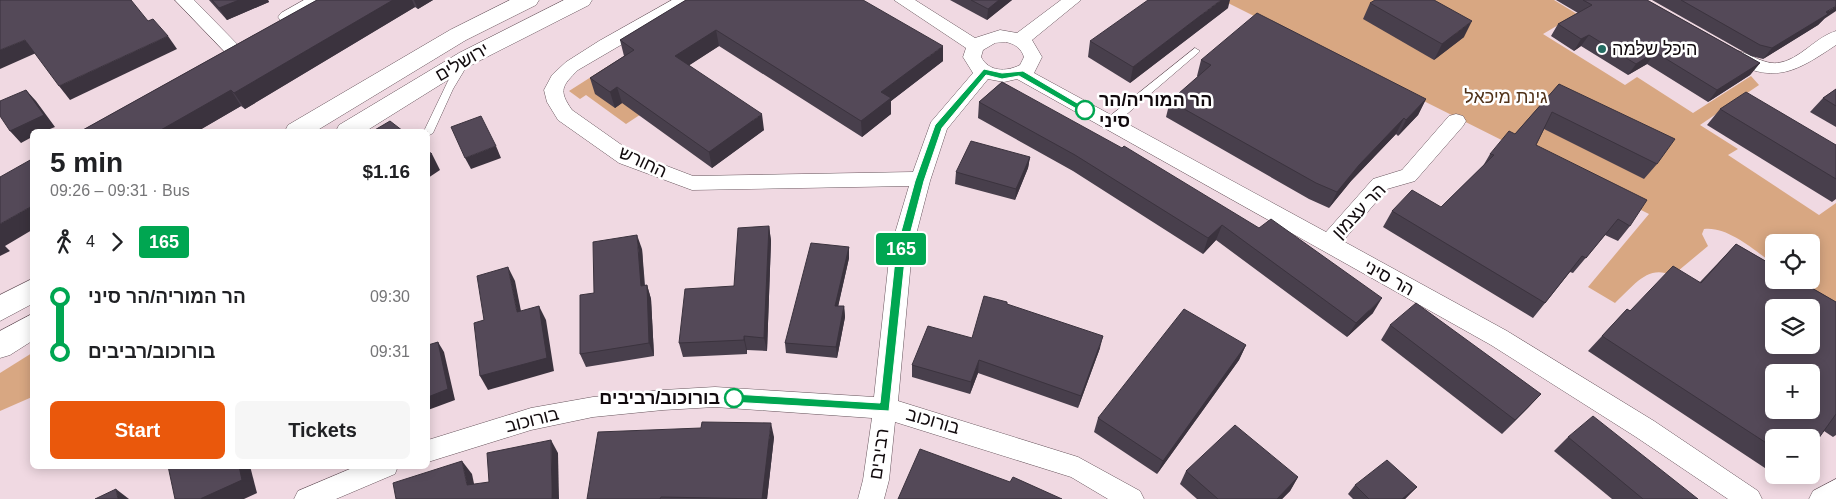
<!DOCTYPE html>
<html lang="en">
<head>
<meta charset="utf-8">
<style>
	body { margin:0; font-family:Arial,"Noto Sans Hebrew",sans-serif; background:#f6f6f6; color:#202124; height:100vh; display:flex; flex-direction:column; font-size:19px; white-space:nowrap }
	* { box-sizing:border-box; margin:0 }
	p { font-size:16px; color:#757577 }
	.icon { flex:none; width:28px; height:28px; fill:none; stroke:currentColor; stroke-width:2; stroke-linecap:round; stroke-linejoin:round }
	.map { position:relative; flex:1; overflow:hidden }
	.details { position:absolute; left:30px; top:129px; width:400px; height:340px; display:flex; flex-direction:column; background:#fff; border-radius:8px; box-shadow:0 2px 12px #0003 }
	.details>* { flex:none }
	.badge { padding:0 10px; border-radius:4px; font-size:18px; line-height:32px }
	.controls { position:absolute; left:1765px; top:234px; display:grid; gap:10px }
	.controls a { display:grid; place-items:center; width:55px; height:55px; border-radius:8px; background:#fff; box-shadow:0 2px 12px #0003; font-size:25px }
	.map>.badge { position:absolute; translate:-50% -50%; box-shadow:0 0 0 2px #fff }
	.legs { display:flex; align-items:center; gap:8px; height:55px; padding:0 20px; font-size:16px }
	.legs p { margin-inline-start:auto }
	.summary { display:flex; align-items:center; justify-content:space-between; height:85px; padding:0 20px }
	h1 { font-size:28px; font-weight:700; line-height:38px }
	.primary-button { display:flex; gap:10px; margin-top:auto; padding:10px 20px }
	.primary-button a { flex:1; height:58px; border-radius:8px; background:#ea580c; color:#fff; font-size:20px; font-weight:700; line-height:58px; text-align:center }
	.primary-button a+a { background:#f6f6f6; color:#202124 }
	ul { padding:0 20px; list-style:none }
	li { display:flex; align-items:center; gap:18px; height:55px; font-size:19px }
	li i { display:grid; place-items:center; width:8px; height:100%; margin:0 6px; background:currentColor }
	li i::after { content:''; width:12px; height:12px; margin:-6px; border:4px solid; border-radius:50%; background:#fff }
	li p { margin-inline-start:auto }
	li:first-child i { background:linear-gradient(#0000 50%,currentColor 0) }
	li:last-child i { background:linear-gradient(currentColor 50%,#0000 0) }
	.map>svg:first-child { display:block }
	.green { fill:#d8a782 }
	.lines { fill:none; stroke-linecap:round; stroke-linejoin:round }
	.lane-casing { stroke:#68555d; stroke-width:1 }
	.street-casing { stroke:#68555d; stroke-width:1 }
	.secondary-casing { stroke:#68555d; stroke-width:1 }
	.lane { fill:#fff; fill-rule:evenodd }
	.street { fill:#fff; fill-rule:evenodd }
	.secondary { fill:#fff; fill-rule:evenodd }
	.wall { fill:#483f4c }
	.shaded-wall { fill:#3b333e }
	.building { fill:#544958; stroke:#3b333e; fill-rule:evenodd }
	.line-1 { fill:#00a651; stroke:#fff }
	.poi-dot { fill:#246c62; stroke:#fff; stroke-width:2 }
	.stop-1-dot { fill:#fff; stroke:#00a651; stroke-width:2.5 }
	.labels { text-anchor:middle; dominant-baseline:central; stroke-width:5; stroke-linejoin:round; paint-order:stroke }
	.poi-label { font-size:18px; fill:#110a0d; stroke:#fff; text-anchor:start }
	.street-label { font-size:18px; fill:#110a0d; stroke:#fff }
	.park-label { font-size:18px; fill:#503219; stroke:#fff }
	.stop-label { font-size:18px; font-weight:bold; fill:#110a0d; stroke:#fff; text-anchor:start }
</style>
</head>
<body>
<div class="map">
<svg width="1836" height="499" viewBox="0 0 1836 499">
	<rect width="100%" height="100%" fill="#f0d9e2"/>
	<g class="green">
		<path d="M1222 0H1554L1577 14 1543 34 1625 85 1637 77 1693 113 1751 76 1759 85 1700 125 1738 149 1728 155 1819 215 1836 203V307L1797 280H1811V242H1774V264C1755 251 1728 226 1704 229L1702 234 1708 246 1672 276C1648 263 1632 288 1615 303L1588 287 1649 214Z"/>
		<path d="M613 63 664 99 626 124 586 95 580 99 569 91Z"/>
		<path d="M32 353V397L0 411V373Z"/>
	</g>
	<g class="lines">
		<g class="lane-casing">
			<g id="lane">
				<path d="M1195 48 1200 51 1198 53 1113 126H1105L1104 123 1105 120Z"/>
				<path d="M463 61 468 64 453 89 433 133 428 136V131H424L448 81 460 62Z"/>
			</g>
		</g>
		<g class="street-casing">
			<g id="street">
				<path d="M175 0H194L237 44 240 48 237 52H225Z"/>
				<path d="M304 0H326L323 4 293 21H281L278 17 281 13Z"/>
				<path d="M672 0H694L691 4 578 70C562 86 558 90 572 110L633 153 693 176 913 172 931 122 973 73 963 57 966 48 894 0H915L975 38 1000 30 1017 33 1061 0H1081L1032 40 1042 57 1034 73 1326 232 1373 179 1402 170 1449 116 1456 114 1463 116 1466 121 1463 126 1415 181 1387 189 1343 241 1507 331 1654 421 1758 491 1762 499H1728L1636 437 1491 345 1017 79 1004 82 988 79 947 129 930 181 912 250 898 401 1078 457 1140 491 1144 499H1108L1071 477 895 422 889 480 884 499H858L863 480 872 418 715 407 663 410 593 417 531 430 428 462V440L531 408 593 397 663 390 715 387 874 397 890 250 909 186 692 190 619 163 558 120 547 102 544 90 552 75 566 62 599 41ZM1006 42C1015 44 1021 48 1024 57L1020 65C1006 72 989 72 981 57L983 50 995 43Z"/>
				<path d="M1836 31V45C1793 74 1774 84 1726 59L1723 55 1726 51C1743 46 1759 65 1778 63 1800 60 1815 37 1836 31Z"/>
				<path d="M357 466H398L395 474 336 499H294L298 491Z"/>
				<path d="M1836 479V499H1809L1813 491Z"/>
			</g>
		</g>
		<g class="secondary-casing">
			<g id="secondary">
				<path d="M510 0H539L536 5 466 40 316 131H285L288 125 450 30Z"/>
				<path d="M564 0H592L589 5 475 63 366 131H336L339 125 459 53Z"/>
				<path d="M32 279V304L0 321V295Z"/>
				<path d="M32 314V341L10 355 0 358V331Z"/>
			</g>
		</g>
		<use href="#lane" class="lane"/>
		<use href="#street" class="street"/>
		<use href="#secondary" class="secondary"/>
	</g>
	<g class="wall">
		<path d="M209 0H268L269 2 227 20Z"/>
		<path d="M317 0H433L418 9 415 7 245 109 241 106 198 131H81Z"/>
		<path d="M686 0 943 61 891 101V114L862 137 719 46 689 65 764 130 712 168 622 103 615 108 595 94 590 78 624 56 620 40Z"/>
		<path d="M950 0H1012L987 20Z"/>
		<path d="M1556 0H1647L1760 63 1750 75 1708 102 1647 64 1628 75 1581 46 1574 51 1551 36 1558 24 1578 13Z"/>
		<path d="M1652 0H1836L1824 19 1818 25 1763 59 1751 56Z"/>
		<path d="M1370 3 1464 37 1434 60 1363 19Z"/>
		<path d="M1228 8 1130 83 1088 57 1090 41Z"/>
		<path d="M1201 60 1426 99 1418 115 1398 136 1396 134 1351 181 1329 208 1309 199 1166 117 1170 101 1198 77 1197 76Z"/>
		<path d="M1002 82 1373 313 1347 337 1216 240 1203 254 1073 171 978 118 979 102Z"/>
		<path d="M1559 84 1657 164 1644 179 1544 129 1536 145 1630 226 1618 241 1605 235 1573 273 1570 272 1533 318 1383 227 1392 211 1441 207 1483 166 1490 154 1515 134Z"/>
		<path d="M1836 89V127L1810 112 1823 98Z"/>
		<path d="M1720 109 1836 145V199L1832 202 1707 125Z"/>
		<path d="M1030 157 1028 168 1015 200 955 184 956 172Z"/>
		<path d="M769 226 771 241 767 351 747 350V354L683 357 679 343 734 286Z"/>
		<path d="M1736 244 1836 302V435L1833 437 1824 431 1774 438V474L1588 351 1627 309 1630 311 1700 282Z"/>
		<path d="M849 247V258L838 306H844L845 317 837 358 786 353 785 343Z"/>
		<path d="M642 249 645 285H647L651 299 654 356 586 367 580 354 594 293Z"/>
		<path d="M1007 304 1100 348 1078 408 978 373 970 394 912 377V365L972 338Z"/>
		<path d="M1390 325 1541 394 1502 434 1381 340Z"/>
		<path d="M1246 345 1239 360 1157 474 1094 432 1098 418Z"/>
		<path d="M774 437 767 499H587Z"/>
		<path d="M1568 437 1698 499H1612L1554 451Z"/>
		<path d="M1186 471 1298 477 1290 491 1282 499H1197L1180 484Z"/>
		<path d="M1775 475H1786L1781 479Z"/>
		<path d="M1355 485 1417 487 1405 499H1353L1348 494Z"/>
	</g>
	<g class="shaded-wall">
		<path d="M239 0H268L269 2 227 20 219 8Z"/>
		<path d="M393 0H412L415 7 245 109 234 93Z"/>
		<path d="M414 0H433L418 9Z"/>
		<path d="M999 0H1012L987 20 988 9Z"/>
		<path d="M1221 0H1230L1228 8 1130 83 1133 67Z"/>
		<path d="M1836 6V11L1824 19 1818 25 1763 59 1772 48Z"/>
		<path d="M1472 21 1464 37 1434 60 1442 44Z"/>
		<path d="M716 30 719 46 679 72 675 56Z"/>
		<path d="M1589 35 1581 46 1574 51 1581 39Z"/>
		<path d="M168 36 177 49 70 100 59 86Z"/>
		<path d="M25 40 36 53 0 69V50Z"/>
		<path d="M943 46V61L891 101V114L862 137 861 121 881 92Z"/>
		<path d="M1655 52 1647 64 1628 75 1636 64Z"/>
		<path d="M1760 63 1750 75 1708 102 1717 90Z"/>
		<path d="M617 87 622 103 615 108 610 92Z"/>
		<path d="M26 90 36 101 55 127 45 131H32V137L21 143 10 131Z"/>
		<path d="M231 90 241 106 198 131H159Z"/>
		<path d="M1426 99 1418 115 1398 136 1406 120Z"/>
		<path d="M762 114 764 130 712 168 709 152Z"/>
		<path d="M1404 118 1396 134 1351 181 1329 208 1337 192 1359 165Z"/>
		<path d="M496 146 501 158 471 169 465 158Z"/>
		<path d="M432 154 440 170 428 178V156Z"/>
		<path d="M1030 157 1028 168 1015 200 1016 189Z"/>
		<path d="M32 206V230L5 246 10 251 0 256V224Z"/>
		<path d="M1222 225 1216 240 1203 254 1208 238Z"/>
		<path d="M769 226 771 241 767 351 764 338Z"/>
		<path d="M637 235 642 249 645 300 641 286Z"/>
		<path d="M849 247V258L836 316 835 306Z"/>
		<path d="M508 267 515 281 524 326 517 312Z"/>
		<path d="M647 285 651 299 654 356 649 343Z"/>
		<path d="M1382 298 1373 313 1347 337 1356 323Z"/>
		<path d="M539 306 546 320 554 371 488 390 480 376Z"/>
		<path d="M844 306 845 317 837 358 836 347Z"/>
		<path d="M744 336 747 350V354L744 340Z"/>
		<path d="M1103 336 1100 348 1078 408 1081 396Z"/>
		<path d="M438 342 444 352 455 400 428 410V397Z"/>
		<path d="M1246 345 1239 360 1157 474 1163 461Z"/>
		<path d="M979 360 978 373 970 394 971 382Z"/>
		<path d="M1541 394 1528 408 1502 434 1515 420Z"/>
		<path d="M771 423 774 437 767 499H762Z"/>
		<path d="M551 440 558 453 559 499H552Z"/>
		<path d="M462 461 472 474 477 498 467 485Z"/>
		<path d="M239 466H250L257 493 244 499H200Z"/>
		<path d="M1298 477 1290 491 1282 499H1277Z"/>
		<path d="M1417 487 1405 499H1402Z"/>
		<path d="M116 489 129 499H118Z"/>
	</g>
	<g class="building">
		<path d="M0 0H131L148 21 153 19 168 36 59 86 25 40 0 50Z"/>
		<path d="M212 0H239L219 8Z"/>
		<path d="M317 0H393L234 93 231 90 159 131H81Z"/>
		<path d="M686 0H863L943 46 881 92 891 98 861 121 716 30 675 56 762 114 709 152 617 87 610 92 590 78 634 50 620 40Z"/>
		<path d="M971 0H999L988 9Z"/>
		<path d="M1148 0H1221L1133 67 1090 41Z"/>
		<path d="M1375 0H1434L1472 21 1442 44 1370 3Z"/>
		<path d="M1583 0H1647L1760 63 1717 90 1655 52 1636 64 1589 35 1581 39 1558 24 1592 5Z"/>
		<path d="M1681 0H1836V6L1826 12 1828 14 1772 48 1760 45Z"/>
		<path d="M1257 13 1426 99 1406 120 1404 118 1359 165 1337 192 1316 183 1170 101 1211 65 1201 60Z"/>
		<path d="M1002 82 1122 148 1124 146 1259 228 1271 219 1382 298 1356 323 1222 225 1208 238 1075 155 979 102Z"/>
		<path d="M1559 84 1675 139 1657 164 1552 112 1536 145 1647 200 1630 226 1618 219 1586 258 1582 256 1545 303 1392 211 1412 190 1441 207 1494 155 1490 154 1509 131 1515 134Z"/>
		<path d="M1836 89V106L1823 98Z"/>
		<path d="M26 90 44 115 10 131 0 116V101Z"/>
		<path d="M1746 92 1836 145V179L1720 109Z"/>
		<path d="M481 116 496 146 465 158 451 127Z"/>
		<path d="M390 121 403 131H373Z"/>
		<path d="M971 141 1030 157 1016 189 956 172Z"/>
		<path d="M428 151 432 154 428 156Z"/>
		<path d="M32 159V206L0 224V177Z"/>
		<path d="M769 226 764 338 744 336V340L679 343 685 289 734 286 738 228Z"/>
		<path d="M637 235 641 286 647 285 649 343 580 354V295L594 293 593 242Z"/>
		<path d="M811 243 849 247 835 306H844L836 347 785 343Z"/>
		<path d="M1736 244 1774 266V280H1798L1836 302V414L1811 449V438H1774V448L1602 336 1627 309 1630 311 1673 266 1701 283ZM1774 308H1811V345H1774ZM1774 372H1811V410H1774Z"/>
		<path d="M508 267 517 312 539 306 547 358 480 376 474 323 484 320 477 276Z"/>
		<path d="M984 296 1007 302V304L1103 336 1081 396 979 360 971 382 912 365 928 326 972 338Z"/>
		<path d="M1416 303 1541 394 1515 420 1390 325Z"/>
		<path d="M1184 309 1246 345 1163 461 1098 418Z"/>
		<path d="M438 342 448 389 428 397V345Z"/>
		<path d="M1593 416 1698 499H1643L1568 437Z"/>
		<path d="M702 422 771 423 762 499 661 497 660 499H587L598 432 701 428Z"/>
		<path d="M1235 425 1298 477 1277 499H1218L1186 471Z"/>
		<path d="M551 440 552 499H396L393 483 462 461 467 485 489 482 487 453Z"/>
		<path d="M920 449 1010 482 1013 477 1062 499H898Z"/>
		<path d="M1387 460 1417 487 1402 499H1369L1355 485Z"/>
		<path d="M168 466H239L242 480 200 499H175Z"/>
		<path d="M116 489 118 499H95Z"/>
	</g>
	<path class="line-1" d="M984 69 1002 73 1023 71 1089 110 1082 112 1019 76 1002 79 986 75 942 128 924 181 906 250 889 411 730 402 729 398 734 394 880 403 896 250 915 181 935 125Z"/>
	<circle class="poi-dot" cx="1602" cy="49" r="5"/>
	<g class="stop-1-dot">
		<circle cx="1085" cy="110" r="9"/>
		<circle cx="734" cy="398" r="9"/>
	</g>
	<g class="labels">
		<g class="poi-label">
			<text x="1612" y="49">היכל שלמה</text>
		</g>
		<g class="street-label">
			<text transform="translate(462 62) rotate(-30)">ירושלים</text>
			<text transform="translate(643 162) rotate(25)">החורש</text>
			<text transform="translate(1359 211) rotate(-46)">הר עצמון</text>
			<text transform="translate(1389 278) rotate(29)">הר סיני</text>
			<text transform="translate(532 420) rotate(-14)">בורוכוב</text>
			<text transform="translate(933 421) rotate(16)">בורוכוב</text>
			<text transform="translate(879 454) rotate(-82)">רביבים</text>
		</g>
		<g class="park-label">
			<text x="1506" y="97">גינת מיכאל</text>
		</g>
		<g class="stop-label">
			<text x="1099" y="100">הר המוריה/הר<tspan x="1099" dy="21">סיני</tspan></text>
			<text x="720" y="398" text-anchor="end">בורוכוב/רביבים</text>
		</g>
	</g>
</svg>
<div class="controls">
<a><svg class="icon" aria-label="locate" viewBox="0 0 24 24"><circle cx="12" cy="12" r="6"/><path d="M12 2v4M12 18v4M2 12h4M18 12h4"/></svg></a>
<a><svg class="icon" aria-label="layers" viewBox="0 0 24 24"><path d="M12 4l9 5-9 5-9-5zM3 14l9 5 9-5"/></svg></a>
<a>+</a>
<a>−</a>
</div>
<b class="badge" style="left:901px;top:249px;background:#00a651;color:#fff">165</b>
<section class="details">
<div class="summary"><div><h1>5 min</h1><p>09:26 – 09:31 · Bus</p></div><b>$1.16</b></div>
<div class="legs"><svg class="icon" aria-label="walk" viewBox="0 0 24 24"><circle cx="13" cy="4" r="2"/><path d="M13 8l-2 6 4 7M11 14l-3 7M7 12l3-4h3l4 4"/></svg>4<svg class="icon" aria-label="forward" viewBox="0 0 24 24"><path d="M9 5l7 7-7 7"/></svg><b class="badge" style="background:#00a651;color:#fff">165</b></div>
<ul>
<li><i style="color:#00a651"></i><b>הר המוריה/הר סיני</b><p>09:30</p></li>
<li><i style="color:#00a651"></i><b>בורוכוב/רביבים</b><p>09:31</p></li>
</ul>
<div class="primary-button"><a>Start</a><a>Tickets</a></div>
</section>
</div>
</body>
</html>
